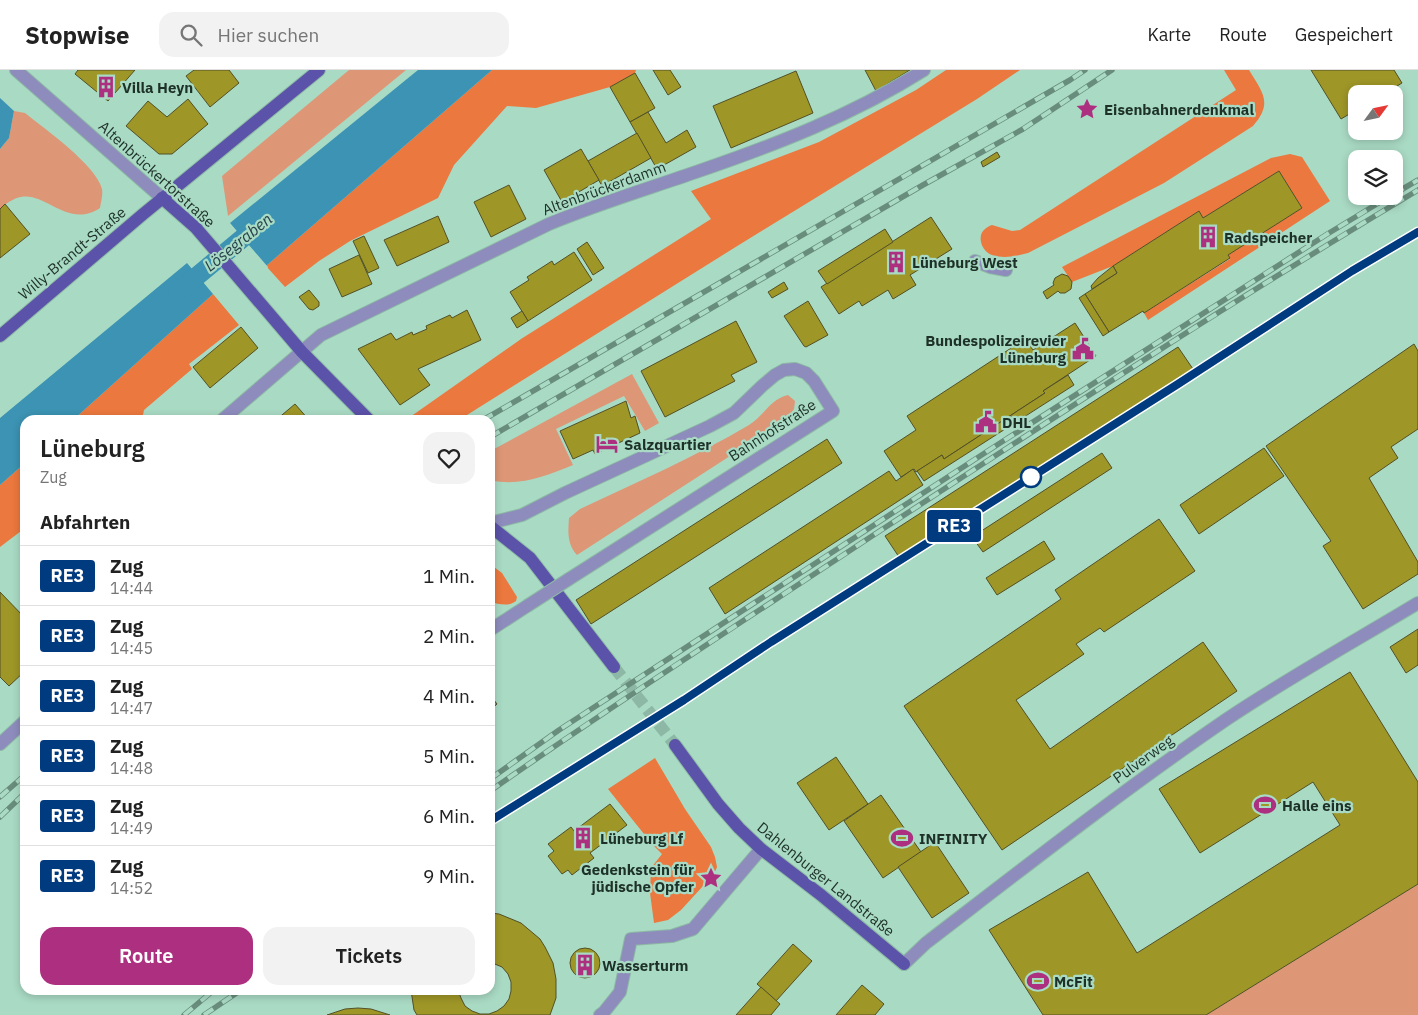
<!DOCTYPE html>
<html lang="de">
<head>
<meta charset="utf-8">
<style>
	body { margin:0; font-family:"IBM Plex Sans",sans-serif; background:#f2f2f2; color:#222; height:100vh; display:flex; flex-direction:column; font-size:19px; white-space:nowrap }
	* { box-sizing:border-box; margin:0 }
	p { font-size:16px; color:#767676 }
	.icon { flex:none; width:28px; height:28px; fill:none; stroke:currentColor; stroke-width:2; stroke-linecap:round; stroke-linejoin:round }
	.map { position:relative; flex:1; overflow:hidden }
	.drawer { position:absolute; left:20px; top:345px; width:475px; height:580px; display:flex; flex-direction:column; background:#fff; border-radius:15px; box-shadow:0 2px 8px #0003 }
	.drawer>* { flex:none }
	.badge { padding:0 10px; border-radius:4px; font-size:18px; line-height:32px }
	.needle { width:32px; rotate:57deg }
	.tools { position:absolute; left:1348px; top:15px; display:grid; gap:10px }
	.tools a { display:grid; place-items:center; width:55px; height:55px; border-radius:10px; background:#fff; box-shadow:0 2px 8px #0003; font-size:25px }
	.map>.badge { position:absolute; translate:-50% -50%; box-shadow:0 0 0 2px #fff }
	h2 { padding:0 20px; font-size:19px; line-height:45px }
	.round { display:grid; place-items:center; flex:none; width:52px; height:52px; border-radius:15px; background:#f2f2f2 }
	.headline { display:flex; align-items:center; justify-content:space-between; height:85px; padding:0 20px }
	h1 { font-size:24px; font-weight:600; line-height:38px }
	.action { display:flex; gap:10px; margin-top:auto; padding:10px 20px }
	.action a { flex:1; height:58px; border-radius:15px; background:#ac2f80; color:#fff; font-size:20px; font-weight:600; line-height:58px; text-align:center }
	.action a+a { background:#f2f2f2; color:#222 }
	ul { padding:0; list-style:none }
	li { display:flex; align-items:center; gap:15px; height:60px; padding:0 20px; border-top:1px solid #e0e0e0 }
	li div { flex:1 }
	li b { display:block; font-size:19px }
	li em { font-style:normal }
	li .badge { min-width:55px; font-weight:700; text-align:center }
	header { display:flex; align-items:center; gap:30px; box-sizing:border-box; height:70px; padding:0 25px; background:#fff; border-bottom:1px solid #e0e0e0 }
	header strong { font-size:24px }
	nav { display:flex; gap:28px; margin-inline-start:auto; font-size:18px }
	.search { width:350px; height:45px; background:#f2f2f2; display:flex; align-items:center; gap:12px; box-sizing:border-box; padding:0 18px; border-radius:15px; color:#767676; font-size:19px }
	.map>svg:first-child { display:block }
	.green { fill:#dd9777 }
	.forest { fill:#eb783e }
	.water { fill:#3c93b3 }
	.pier { fill:#a9dac4 }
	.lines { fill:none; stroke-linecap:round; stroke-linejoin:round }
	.canal { stroke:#3c93b3; stroke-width:19 }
	.building { fill:#9e9627; stroke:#525027 }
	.major-tunnel { stroke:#8db8a5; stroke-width:12; stroke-dasharray:12 6; stroke-linecap:butt }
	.minor-casing { stroke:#8db8a5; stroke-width:14 }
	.major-casing { stroke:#8db8a5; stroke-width:14 }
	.minor { stroke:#8d8cbd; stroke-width:12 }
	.major { stroke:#5b52a9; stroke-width:12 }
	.rail-casing { stroke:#698d7d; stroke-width:5.5 }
	.rail { stroke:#a9dac4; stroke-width:4; stroke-dasharray:11; stroke-linecap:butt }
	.minor-bridge-casing { stroke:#8db8a5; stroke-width:14; stroke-linecap:butt }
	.minor-bridge { stroke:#8d8cbd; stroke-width:12 }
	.line-casing { stroke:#fff; stroke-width:11 }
	.line { stroke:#003b80; stroke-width:8 }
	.stop-dot { fill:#fff; stroke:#003b80; stroke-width:2.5 }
	.labels { text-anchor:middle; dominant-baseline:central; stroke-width:4.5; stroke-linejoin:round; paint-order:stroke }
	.poi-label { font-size:15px; font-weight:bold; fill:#1d3128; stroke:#a9dac4; text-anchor:start }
	.street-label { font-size:15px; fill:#1d3128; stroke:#a9dac4 }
	.water-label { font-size:16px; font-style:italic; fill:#25404a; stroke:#a9dac4 }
</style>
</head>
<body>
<header>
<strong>Stopwise</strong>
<div class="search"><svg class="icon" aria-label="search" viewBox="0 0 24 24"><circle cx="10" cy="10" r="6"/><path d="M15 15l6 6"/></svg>Hier suchen</div>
<nav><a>Karte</a><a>Route</a><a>Gespeichert</a></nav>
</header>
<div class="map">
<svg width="1418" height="945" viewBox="0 0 1418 945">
	<rect width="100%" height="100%" fill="#a9dac4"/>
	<g class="green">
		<path d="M349 0H406L228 146 222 106Z"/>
		<path d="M14 41 25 43C45 59 96 95 102 119 103 125 101 132 100 138 68 159 46 122 21 127 14 128 5 134 0 139V79L9 68Z"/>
		<path d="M632 304 659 353 645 361 624 326 556 359 573 395C546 406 519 417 490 410V379L496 378Z"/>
		<path d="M788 325 795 331 794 339 787 349 577 485C567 474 568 462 569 448L580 439C637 412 695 387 749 355 764 346 770 329 788 325Z"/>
		<path d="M1418 814V945H1206Z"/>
	</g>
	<g class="forest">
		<path d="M492 0H636L635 3 610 17 536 38 507 36 454 95 438 128 350 171 319 191 285 217 266 196Z"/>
		<path d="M946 0H1020L977 29 734 178 459 350H413L410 347 521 269 711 149 691 121 819 72 916 20Z"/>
		<path d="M1224 0H1249C1263 23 1273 33 1253 56L1164 113 1028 183C1015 186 1005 189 992 185 982 182 976 166 985 159 987 157 989 156 992 155L1012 161 1020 160 1236 20Z"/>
		<path d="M1290 84 1302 87 1330 131 1148 250 1144 243 1230 189 1228 185 1302 138 1279 101 1203 148 1199 141 1113 196 1072 212 1062 197 1271 88Z"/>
		<path d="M213 224 239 255 189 294 192 299 144 340 142 350H73Z"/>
		<path d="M25 393V458L0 477V415Z"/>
		<path d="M490 494 502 503 517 527 516 531C508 537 499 534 490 532Z"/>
		<path d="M655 688 685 739 711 777 715 787 717 797 714 804 681 840 668 850 654 853 650 823 651 798 662 784 652 774 608 719Z"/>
	</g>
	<g class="water">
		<path d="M418 0H492L266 196 230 153Z"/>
		<path d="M0 28 14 41 9 68 0 79Z"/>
		<path d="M187 193 213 224 73 350H25V393L0 415V348Z"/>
	</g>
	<path class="pier" d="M228 151 268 197V198L264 197 228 155Z"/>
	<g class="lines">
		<path class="canal" d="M178 222 262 152"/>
	</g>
	<g class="building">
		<path d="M78 0H135L108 31 75 4Z"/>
		<path d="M194 0H229L239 13 210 37 186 6Z"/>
		<path d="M653 0H670L681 17 668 25Z"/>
		<path d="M865 0H910L876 21Z"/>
		<path d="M1311 0H1394L1402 13 1384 24H1356V40L1341 49Z"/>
		<path d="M796 1 813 43 731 78 713 36Z"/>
		<path d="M635 3 655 38 630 52 610 17Z"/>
		<path d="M188 29 208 54 172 84H159L126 56 148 31 167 47Z"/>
		<path d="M648 42 666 73 687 60 696 77 657 99 630 52Z"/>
		<path d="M637 63 651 88 602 116 588 91Z"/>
		<path d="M581 79 599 110 562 132 544 100Z"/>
		<path d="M997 82 1000 87 983 97 981 92Z"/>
		<path d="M1279 101 1302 138 1228 185 1230 188 1144 243 1143 241 1109 262 1085 224 1117 203 1113 196 1199 141 1203 148Z"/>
		<path d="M509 115 526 149 491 167 474 132Z"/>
		<path d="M5 134 30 164 0 188V139Z"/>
		<path d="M438 146 449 172 397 196 384 170Z"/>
		<path d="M931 147 952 179 910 205 916 215 893 229 888 220 862 236 859 231 839 244 821 217Z"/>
		<path d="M885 159 893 172 827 214 818 201Z"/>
		<path d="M364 166 379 198 368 203 353 171Z"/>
		<path d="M587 172 604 198 593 205 577 179Z"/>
		<path d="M574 182 592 210 528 251 510 222 529 210 527 207 552 191 554 195Z"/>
		<path d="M359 185 372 214 342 227 329 199Z"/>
		<path d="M1113 196 1117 203 1092 219 1091 216 1098 208Z"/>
		<path d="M1062 204 1068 206 1072 212 1071 219 1065 223H1060L1058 221 1047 229 1043 222 1054 215 1053 213 1055 208Z"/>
		<path d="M784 212 788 219 772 228 768 222Z"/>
		<path d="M309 220 319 232V236L313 240 309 239 299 227Z"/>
		<path d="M1085 224 1109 262 1103 266 1079 228Z"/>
		<path d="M808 231 828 265 806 277 804 276 784 246Z"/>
		<path d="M467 240 481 270 418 299 430 315 400 335 358 279 391 263 396 270 412 262 413 265 427 259 426 256 450 245 452 248Z"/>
		<path d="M522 241 528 251 517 258 511 248Z"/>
		<path d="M736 251 757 292 731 305 735 311 665 347 641 301Z"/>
		<path d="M1075 253 1096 286 1043 321 1045 323 944 389 942 385 916 402 914 399 901 407 884 381 916 360 907 346 1025 269 1033 280Z"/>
		<path d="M241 257 258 278 210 318 193 297Z"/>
		<path d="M1414 274 1418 281V359L1391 377 1398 388 1369 408 1418 492V504L1363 539 1323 476 1331 471 1266 376Z"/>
		<path d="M1178 277 1193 299 899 487 885 466Z"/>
		<path d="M1068 305 1074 315 924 411 917 401 942 385 944 389 1045 323 1043 321Z"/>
		<path d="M626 331 631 348 635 346 640 363 595 384 593 380 573 389 560 361Z"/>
		<path d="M295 334 309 350H276Z"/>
		<path d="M827 369 842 393 591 554 576 530Z"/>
		<path d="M1264 378 1284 406 1199 464 1180 435Z"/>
		<path d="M1102 383 1112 398 983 482 972 467Z"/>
		<path d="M913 399 923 415 725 544 709 518 889 401 896 411Z"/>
		<path d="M1159 449 1195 501 1104 562 1100 558 1076 574 1084 584 1016 630 1050 679 1203 572 1237 621 1002 780 904 636 1061 529 1055 520Z"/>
		<path d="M1044 471 1055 489 997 525 986 508Z"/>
		<path d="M0 522 25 548V601L9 616 0 607Z"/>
		<path d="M1418 559V595L1406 603 1390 577Z"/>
		<path d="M1350 602 1418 712V814L1206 945H1043L989 860 1088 802 1137 883 1340 755 1313 712 1200 783 1159 719Z"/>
		<path d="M490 625 497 634 490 640Z"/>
		<path d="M836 687 868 734 829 760 797 713Z"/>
		<path d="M881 725 921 782 883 808 844 751Z"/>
		<path d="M610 734 627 755 590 783 594 788 572 805 568 800 562 804 548 786 554 781 548 774 571 757 574 761Z"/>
		<path d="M935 772 969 823 932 848 898 797Z"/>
		<path d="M490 843 499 844 521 853 540 869 545 877 553 893 556 909V928L550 945H417L414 940 411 920H458L461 928 465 936 472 941 480 944H489L497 941 504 936 509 929 511 921V912L508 904 502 897 490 892Z"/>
		<path d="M793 874 812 891 776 931 757 914Z"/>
		<circle cx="585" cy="893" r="15"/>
		<path d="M862 915 884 934 875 945H836Z"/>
		<path d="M761 917 780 934 771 945H736Z"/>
		<path d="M358 938 371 939 390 945H327L345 939Z"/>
	</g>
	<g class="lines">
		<path class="major-tunnel" d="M614 597 675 675"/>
		<g class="minor-casing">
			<g id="minor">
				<path d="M16 0 162 128"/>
				<path d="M975 191 990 197 1006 200"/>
				<path d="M222 350 321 265 549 154C597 134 647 119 696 102 775 75 853 45 924 0"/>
				<path d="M490 453 522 445 565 423 710 356 734 343 762 316 775 305 784 300 795 299 806 303 814 311 833 341 569 509"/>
				<path d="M490 560 527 536"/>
				<path d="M0 674 25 651"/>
				<path d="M904 894 926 873C1025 797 1123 720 1227 649 1288 608 1355 571 1418 533"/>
				<path d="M600 945 604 942 620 922 631 869 672 866 693 859 761 779"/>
			</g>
		</g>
		<g class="major-casing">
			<g id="major">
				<path d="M162 128 196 158 302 282 369 350"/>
				<path d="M0 266 142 145 319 0"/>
				<path d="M490 456 530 488 614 597"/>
				<path d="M675 675 718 734 739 758 761 779 821 825 904 894"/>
			</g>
		</g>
		<use href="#minor" class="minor"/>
		<use href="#major" class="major"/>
		<g class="rail-casing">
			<g id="rail">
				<path d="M1394 124 1418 110"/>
				<path d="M483 350 1070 10 1085 0"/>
				<path d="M490 367 923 115 1023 59 1112 0"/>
				<path d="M490 709 559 660 997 375 1329 163 1390 126"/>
				<path d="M490 721C614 634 742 552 869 468 1050 350 1232 231 1418 120"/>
				<path d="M0 727 25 705"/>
				<path d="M0 747 25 723"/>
				<path d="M490 751 684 630 771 572 1178 314 1352 201 1418 162"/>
				<path d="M184 945 214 920"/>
				<path d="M204 945 241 920"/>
			</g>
		</g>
		<use href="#rail" class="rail"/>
		<g class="minor-bridge-casing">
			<path id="minor-bridge" d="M527 536 569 509"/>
		</g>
		<use href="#minor-bridge" class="minor-bridge"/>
	</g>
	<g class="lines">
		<g class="line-casing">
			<path id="line" d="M490 751 684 630 771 572 1178 314 1352 201 1418 162"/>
		</g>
		<use href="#line" class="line"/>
	</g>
	<defs>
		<g id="building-bare" transform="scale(1.725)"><path d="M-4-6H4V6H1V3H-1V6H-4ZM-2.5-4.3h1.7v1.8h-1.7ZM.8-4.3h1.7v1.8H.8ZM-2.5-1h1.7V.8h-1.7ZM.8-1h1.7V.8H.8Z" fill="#ac2f80" stroke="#a9dac4" stroke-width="2.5" paint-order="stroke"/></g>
		<g id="sight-bare" transform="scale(1.725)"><path d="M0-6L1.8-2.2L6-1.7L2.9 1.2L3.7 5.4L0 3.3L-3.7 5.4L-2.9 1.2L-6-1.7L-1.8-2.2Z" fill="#ac2f80" stroke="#a9dac4" stroke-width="2.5" paint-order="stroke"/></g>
		<g id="civic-bare" transform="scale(1.725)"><path d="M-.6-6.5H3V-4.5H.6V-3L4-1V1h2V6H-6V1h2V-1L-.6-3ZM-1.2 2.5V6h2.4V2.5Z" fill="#ac2f80" stroke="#a9dac4" stroke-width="2.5" paint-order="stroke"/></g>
		<g id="hotel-bare" transform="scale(1.725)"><path d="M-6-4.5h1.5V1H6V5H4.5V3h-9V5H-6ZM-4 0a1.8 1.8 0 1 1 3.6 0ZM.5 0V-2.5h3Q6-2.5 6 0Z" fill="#ac2f80" stroke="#a9dac4" stroke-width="2.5" paint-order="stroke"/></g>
		<g id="stadium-bare" transform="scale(1.725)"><path d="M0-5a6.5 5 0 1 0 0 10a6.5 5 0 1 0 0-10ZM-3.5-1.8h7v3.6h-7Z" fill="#ac2f80" stroke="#a9dac4" stroke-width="2.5" paint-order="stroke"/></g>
	</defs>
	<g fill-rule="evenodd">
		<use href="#building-bare" x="106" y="17"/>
		<use href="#sight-bare" x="1087" y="39"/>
		<use href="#building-bare" x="1208" y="167"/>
		<use href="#building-bare" x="896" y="192"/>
		<use href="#civic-bare" x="1083" y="279"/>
		<use href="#civic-bare" x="986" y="352"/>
		<use href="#hotel-bare" x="607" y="374"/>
		<use href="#stadium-bare" x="1265" y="735"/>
		<use href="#building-bare" x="583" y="768"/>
		<use href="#stadium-bare" x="902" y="768"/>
		<use href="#sight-bare" x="711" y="808"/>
		<use href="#building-bare" x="585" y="895"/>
		<use href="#stadium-bare" x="1038" y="911"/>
	</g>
	<circle class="stop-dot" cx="1031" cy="407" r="10"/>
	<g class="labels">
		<g class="poi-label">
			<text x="122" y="17">Villa Heyn</text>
			<text x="1104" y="39">Eisenbahnerdenkmal</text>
			<text x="1224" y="167">Radspeicher</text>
			<text x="912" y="192">Lüneburg West</text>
			<text x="1066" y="270" text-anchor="end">Bundespolizeirevier<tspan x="1066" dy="17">Lüneburg</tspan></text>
			<text x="1002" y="352">DHL</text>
			<text x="624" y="374">Salzquartier</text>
			<text x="1282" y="735">Halle eins</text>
			<text x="600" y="768">Lüneburg Lf</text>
			<text x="919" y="768">INFINITY</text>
			<text x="694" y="799" text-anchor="end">Gedenkstein für<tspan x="694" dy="17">jüdische Opfer</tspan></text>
			<text x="602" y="895">Wasserturm</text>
			<text x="1054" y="911">McFit</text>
		</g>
		<g class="street-label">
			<text transform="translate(157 104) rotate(42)">Altenbrückertorstraße</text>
			<text transform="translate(604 118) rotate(-20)">Altenbrückerdamm</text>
			<text transform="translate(72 183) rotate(-40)">Willy-Brandt-Straße</text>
			<text transform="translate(772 360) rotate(-33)">Bahnhofstraße</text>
			<text transform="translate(1143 689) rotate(-36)">Pulverweg</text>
			<text transform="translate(826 809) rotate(39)">Dahlenburger Landstraße</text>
		</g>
		<g class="water-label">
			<text transform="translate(238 172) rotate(-39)">Lösegraben</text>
		</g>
	</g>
</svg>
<div class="tools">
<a><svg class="needle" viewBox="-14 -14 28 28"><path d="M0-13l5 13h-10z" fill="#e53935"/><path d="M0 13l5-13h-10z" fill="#767676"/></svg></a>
<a><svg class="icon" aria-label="layers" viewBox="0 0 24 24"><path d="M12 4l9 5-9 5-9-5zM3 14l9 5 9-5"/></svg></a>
</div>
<b class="badge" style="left:954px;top:456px;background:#003b80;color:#fff">RE3</b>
<section class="drawer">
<div class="headline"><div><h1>Lüneburg</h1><p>Zug</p></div><a class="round"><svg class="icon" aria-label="heart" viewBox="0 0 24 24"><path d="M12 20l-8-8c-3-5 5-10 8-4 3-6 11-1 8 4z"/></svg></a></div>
<h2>Abfahrten</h2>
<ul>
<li><span class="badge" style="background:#003b80;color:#fff">RE3</span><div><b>Zug</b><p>14:44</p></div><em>1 Min.</em></li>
<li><span class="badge" style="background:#003b80;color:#fff">RE3</span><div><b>Zug</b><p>14:45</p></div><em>2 Min.</em></li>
<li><span class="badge" style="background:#003b80;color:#fff">RE3</span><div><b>Zug</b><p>14:47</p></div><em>4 Min.</em></li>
<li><span class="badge" style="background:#003b80;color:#fff">RE3</span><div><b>Zug</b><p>14:48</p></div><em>5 Min.</em></li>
<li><span class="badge" style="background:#003b80;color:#fff">RE3</span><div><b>Zug</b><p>14:49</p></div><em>6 Min.</em></li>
<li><span class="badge" style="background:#003b80;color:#fff">RE3</span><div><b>Zug</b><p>14:52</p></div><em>9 Min.</em></li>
</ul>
<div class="action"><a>Route</a><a>Tickets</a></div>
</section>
</div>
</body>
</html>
